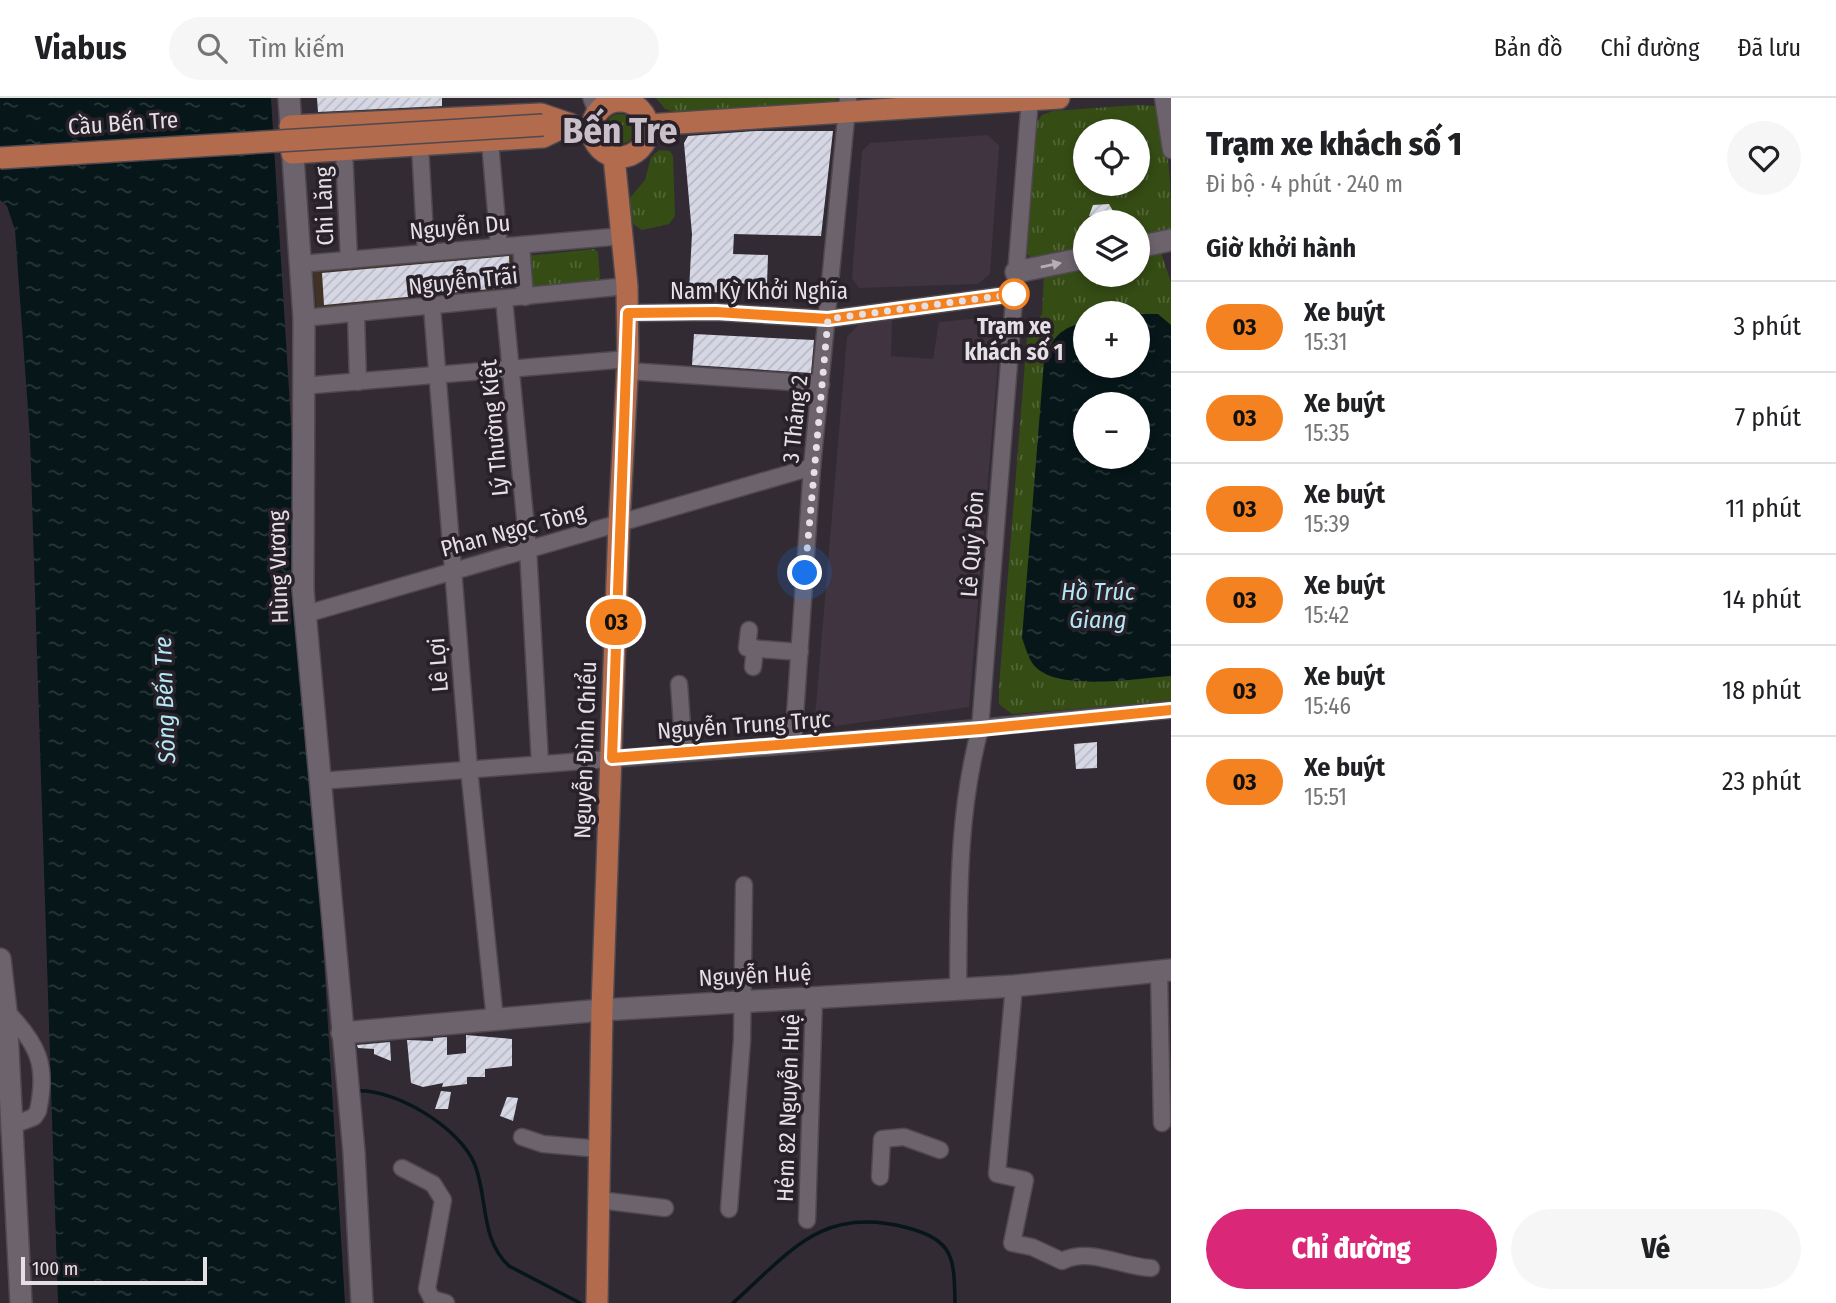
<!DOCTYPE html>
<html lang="vi">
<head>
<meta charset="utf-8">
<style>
	body { margin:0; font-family:"Fira Sans Condensed",sans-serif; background:#f6f6f6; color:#202124; height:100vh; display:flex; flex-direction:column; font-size:26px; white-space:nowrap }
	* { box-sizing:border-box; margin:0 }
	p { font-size:23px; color:#757577 }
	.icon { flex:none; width:38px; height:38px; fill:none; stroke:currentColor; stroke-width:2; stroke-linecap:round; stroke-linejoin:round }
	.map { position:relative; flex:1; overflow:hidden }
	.drawer { display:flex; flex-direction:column; background:#fff; width:665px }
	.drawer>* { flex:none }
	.badge { padding:0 14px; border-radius:23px; font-size:24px; line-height:46px }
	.buttons { position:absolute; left:1073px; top:21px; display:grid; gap:14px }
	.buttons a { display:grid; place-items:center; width:77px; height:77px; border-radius:50%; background:#fff; box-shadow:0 4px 10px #0003; font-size:35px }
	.scale { position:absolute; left:21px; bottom:18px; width:186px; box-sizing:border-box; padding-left:7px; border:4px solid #e5e0e5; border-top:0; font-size:19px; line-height:24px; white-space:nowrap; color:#e5e0e5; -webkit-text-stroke:5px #282129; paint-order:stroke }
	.you { position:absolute; width:35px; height:35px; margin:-18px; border:5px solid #fff; border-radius:50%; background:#1a73e8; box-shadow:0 0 0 10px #1a73e833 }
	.map>.badge { position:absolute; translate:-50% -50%; box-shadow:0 0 0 4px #fff }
	h2 { padding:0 35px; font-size:26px; line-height:63px }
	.round { display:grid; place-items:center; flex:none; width:74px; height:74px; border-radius:37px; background:#f6f6f6 }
	.summary { display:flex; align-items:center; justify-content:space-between; height:119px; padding:0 35px }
	h1 { font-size:33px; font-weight:800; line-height:52px }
	.button { display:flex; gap:14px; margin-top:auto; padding:14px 35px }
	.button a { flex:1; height:80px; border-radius:42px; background:#db2777; color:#fff; font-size:28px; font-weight:800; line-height:80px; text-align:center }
	.button a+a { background:#f6f6f6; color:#202124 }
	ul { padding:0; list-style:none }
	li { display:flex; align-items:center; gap:21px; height:91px; padding:0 35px; border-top:2px solid #e0e0e0 }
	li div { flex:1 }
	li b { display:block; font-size:26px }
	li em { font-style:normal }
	li .badge { min-width:77px; font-weight:700; text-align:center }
	header { display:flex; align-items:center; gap:42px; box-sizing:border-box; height:98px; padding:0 35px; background:#fff; border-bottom:2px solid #e0e0e0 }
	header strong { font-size:33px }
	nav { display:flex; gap:38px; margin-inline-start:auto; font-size:24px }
	.search { width:490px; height:63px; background:#f6f6f6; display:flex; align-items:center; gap:18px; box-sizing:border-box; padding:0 24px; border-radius:38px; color:#757577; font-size:26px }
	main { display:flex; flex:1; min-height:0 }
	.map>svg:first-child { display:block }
	.commercial { fill:#413226 }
	.built { fill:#3f3440 }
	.park { fill:url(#park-tufts); fill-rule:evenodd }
	.water { fill:url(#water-ripples); fill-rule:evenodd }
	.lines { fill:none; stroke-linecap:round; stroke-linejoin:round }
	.stream { stroke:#061619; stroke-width:3.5 }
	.building { fill:url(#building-hatch) }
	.street-casing { stroke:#4f484f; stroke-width:19 }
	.secondary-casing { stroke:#4f484f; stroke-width:24 }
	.primary-casing { stroke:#4f484f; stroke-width:24 }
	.street { stroke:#6c636c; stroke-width:16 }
	.secondary { stroke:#6c636c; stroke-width:21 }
	.primary { stroke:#b26b4d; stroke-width:21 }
	.primary-bridge-casing { stroke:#4f484f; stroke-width:24; stroke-linecap:butt }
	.primary-bridge { stroke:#b26b4d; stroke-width:21 }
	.oneway { fill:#b5aeb5 }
	.line-casing { stroke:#fff; stroke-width:16 }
	.line { stroke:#f58220; stroke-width:10 }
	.walk { stroke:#e5e0e5; stroke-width:7; stroke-dasharray:0 12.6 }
	.stop-dot { fill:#fff; stroke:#f58220; stroke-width:3.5 }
	.labels { text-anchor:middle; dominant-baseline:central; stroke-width:7; stroke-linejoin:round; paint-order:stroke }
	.street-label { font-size:23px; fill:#e5e0e5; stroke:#282129 }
	.stop-label { font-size:23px; font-weight:bold; fill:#e5e0e5; stroke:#282129 }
	.water-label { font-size:24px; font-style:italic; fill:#b3e9f6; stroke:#282129 }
	.town-label { font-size:37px; font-weight:bold; fill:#c9bfc9; stroke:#282129 }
</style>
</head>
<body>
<header>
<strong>Viabus</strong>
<div class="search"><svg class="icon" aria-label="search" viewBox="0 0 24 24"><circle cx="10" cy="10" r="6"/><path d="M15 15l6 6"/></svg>Tìm kiếm</div>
<nav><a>Bản đồ</a><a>Chỉ đường</a><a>Đã lưu</a></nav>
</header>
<main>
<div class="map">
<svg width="1171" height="1205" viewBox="0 0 1171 1205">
	<defs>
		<pattern id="park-tufts" width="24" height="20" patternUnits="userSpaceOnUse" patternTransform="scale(1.75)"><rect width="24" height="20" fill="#354c15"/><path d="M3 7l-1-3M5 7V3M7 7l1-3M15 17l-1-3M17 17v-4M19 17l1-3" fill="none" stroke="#526637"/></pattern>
		<pattern id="water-ripples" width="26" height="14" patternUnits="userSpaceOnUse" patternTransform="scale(1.75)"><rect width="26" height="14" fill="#061619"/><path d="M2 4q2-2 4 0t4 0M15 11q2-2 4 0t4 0" fill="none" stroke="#2a383a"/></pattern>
		<pattern id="building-hatch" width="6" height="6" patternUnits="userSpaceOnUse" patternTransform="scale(1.75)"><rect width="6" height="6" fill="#d6d7e4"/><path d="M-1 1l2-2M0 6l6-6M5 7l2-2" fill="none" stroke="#b9b9c4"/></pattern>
	</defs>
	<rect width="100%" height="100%" fill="#322b33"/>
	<path class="commercial" d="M512 155 517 158V194L317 214 313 169Z"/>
	<g class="built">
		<path d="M988 37 999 48 990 176 978 186 859 190 852 180 862 53 870 45Z"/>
		<path d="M991 219 1001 229 969 609 814 631 847 239 859 226 892 222 891 258 933 261 939 224Z"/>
	</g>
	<g class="park">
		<path d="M656 0H839L827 8 675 14 665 11Z"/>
		<path d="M1137 7 1155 8C1171 42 1171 98 1171 136L1138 144V124H1085V155L1032 161 1025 154 1036 25 1042 17 1053 13ZM1085 33H1138V86H1085Z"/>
		<circle cx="620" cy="31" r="15"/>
		<path d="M659 52 670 53 673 58 675 118 669 126 642 132 633 126 629 101 645 82 651 59Z"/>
		<path d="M594 151 598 154 600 180 595 185 529 191 526 158Z"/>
		<path d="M1161 155 1171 184V603L1012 616 999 606V589L1027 239 1042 216 1044 177 1085 168V177H1138V157ZM1085 215H1138V268H1085ZM1085 306H1138V359H1085Z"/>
	</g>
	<g class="water">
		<path d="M0 0H271L345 1205H58L30 340 15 132 7 108 0 102Z"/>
		<path d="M1138 216H1158L1171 227V578C1138 580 1054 595 1033 566 1028 559 1025 548 1022 540L1044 263C1052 239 1061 230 1085 224V268H1138ZM1085 306H1138V359H1085Z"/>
	</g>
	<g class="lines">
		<g class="stream">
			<path d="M355 993C394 990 460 1029 475 1067 488 1101 480 1141 509 1168L580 1205"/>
			<path d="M733 1205C791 1153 822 1107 908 1130 955 1142 954 1162 955 1205"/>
		</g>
	</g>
	<g class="building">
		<path d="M317 0H442V8L318 14Z"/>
		<path d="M755 33H833L821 138 734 136 733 156 768 157 767 187 732 185 731 195 689 193 692 136 684 45 688 38Z"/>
		<path d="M1109 106 1114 115 1089 118 1093 107Z"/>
		<path d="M509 158 510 189 324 207 322 175Z"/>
		<path d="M694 236 814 242 811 275 692 267Z"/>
		<path d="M1097 644V670L1076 671 1074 646Z"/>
		<path d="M466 937 512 941V968L485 971V979H467V986L442 989 443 985 423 989 411 985 407 942 433 943V940L447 939V957L466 955Z"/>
		<path d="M390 944 391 963 374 956V951L358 950 357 947Z"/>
		<path d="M441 993 451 994 448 1011H435Z"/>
		<path d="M507 999 518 1000 513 1023 500 1018Z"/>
	</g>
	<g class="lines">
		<g class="street-casing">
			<g id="street">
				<path d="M1163 0 1171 52"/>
				<path d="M490 44 499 148"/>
				<path d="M420 48 426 155"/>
				<path d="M344 52 349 162"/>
				<path d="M521 147 525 199"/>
				<path d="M300 166 623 138"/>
				<path d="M504 201 528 451 540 665"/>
				<path d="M432 209 469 671 495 922"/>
				<path d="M628 215 716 214 828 221 1014 196"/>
				<path d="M356 217 358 284"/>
				<path d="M304 220 627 188"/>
				<path d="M628 273 821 286"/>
				<path d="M302 288 628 261"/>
				<path d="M306 516 812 369"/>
				<path d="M749 532 747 550 800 554"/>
				<path d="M753 569 755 550"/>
				<path d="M679 586 684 655"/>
				<path d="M793 647 812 369 848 0"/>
				<path d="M320 683 793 647 1171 612"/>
				<path d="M1159 873 1162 1025"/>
				<path d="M1014 888 997 1076 1025 1082 1012 1145 1032 1149 1062 1163C1090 1149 1122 1169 1151 1170"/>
				<path d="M958 891C959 803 957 716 980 631L1030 0"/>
				<path d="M6 913C38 946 48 967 38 1013L34 1019 13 1027"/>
				<path d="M522 1039 543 1046 600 1051"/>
				<path d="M402 1070 433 1086 443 1102 427 1191 432 1201 446 1205"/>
				<path d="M880 1079 882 1041 904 1039 940 1052"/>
				<path d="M599 1102 665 1110"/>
				<path d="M729 1111 742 942 744 787"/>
				<path d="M807 1122 814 900"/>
			</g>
		</g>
		<g class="secondary-casing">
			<g id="secondary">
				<path d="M289 0 304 220 303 492 354 1054 362 1205"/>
				<path d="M594 0 599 12"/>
				<path d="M1138 149 1171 142"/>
				<path d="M1016 174 1085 160"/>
				<path d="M0 861 6 913 21 1205"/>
				<path d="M342 935 602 912 1014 888 1171 872"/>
			</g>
		</g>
		<g class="primary-casing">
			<g id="primary">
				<circle cx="620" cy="31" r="28"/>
				<path d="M648 27 1059 0"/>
				<path d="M290 28 541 16 570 26"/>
				<path d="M292 55 543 39 570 26"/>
				<path d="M597 1205 602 912 619 427 628 261 627 188 614 59"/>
			</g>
		</g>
		<use href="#street" class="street"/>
		<use href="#secondary" class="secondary"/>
		<use href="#primary" class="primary"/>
		<g class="primary-bridge-casing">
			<path id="primary-bridge" d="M0 60 543 27"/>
		</g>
		<use href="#primary-bridge" class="primary-bridge"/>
	</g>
	<defs><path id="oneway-solid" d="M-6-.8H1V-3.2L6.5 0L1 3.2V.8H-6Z" transform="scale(1.75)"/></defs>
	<use class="oneway" href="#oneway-solid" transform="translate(1051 167) rotate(-12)"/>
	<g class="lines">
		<g class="line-casing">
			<path id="line" d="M1014 196 828 221 716 214 628 215 612 660 981 631 1171 612"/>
		</g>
		<use href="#line" class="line"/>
		<path class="walk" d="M805 475 828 221 1014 196"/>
	</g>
	<circle class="stop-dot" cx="1014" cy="196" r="14"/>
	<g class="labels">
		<g class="street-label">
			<text transform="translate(123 25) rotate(-4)">Cầu Bến Tre</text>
			<text transform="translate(324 108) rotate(-92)">Chi Lăng</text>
			<text transform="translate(460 129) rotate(-5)">Nguyễn Du</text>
			<text transform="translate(463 183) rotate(-6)">Nguyễn Trãi</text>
			<text x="759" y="193">Nam Kỳ Khởi Nghĩa</text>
			<text transform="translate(795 321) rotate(-84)">3 Tháng 2</text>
			<text transform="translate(494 330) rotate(-95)">Lý Thường Kiệt</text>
			<text transform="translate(513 432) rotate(-15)">Phan Ngọc Tòng</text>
			<text transform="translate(972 446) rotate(-86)">Lê Quý Đôn</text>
			<text transform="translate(278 469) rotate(-92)">Hùng Vương</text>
			<text transform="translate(438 567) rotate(-94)">Lê Lợi</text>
			<text transform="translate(744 627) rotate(-4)">Nguyễn Trung Trực</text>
			<text transform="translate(585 652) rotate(-88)">Nguyễn Đình Chiểu</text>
			<text transform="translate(755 877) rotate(-3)">Nguyễn Huệ</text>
			<text transform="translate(788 1010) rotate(-88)">Hẻm 82 Nguyễn Huệ</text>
		</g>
		<g class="stop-label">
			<text x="1014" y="228">Trạm xe<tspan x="1014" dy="26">khách số 1</tspan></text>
		</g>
		<g class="water-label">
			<text x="1098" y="494">Hồ Trúc<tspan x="1098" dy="28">Giang</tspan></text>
			<text transform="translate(165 602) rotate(-92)">Sông Bến Tre</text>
		</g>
		<g class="town-label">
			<text x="620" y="32">Bến Tre</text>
		</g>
	</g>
</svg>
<div class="buttons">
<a><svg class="icon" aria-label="locate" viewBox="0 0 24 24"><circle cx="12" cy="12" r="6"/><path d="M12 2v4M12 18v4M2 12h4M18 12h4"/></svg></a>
<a><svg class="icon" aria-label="layers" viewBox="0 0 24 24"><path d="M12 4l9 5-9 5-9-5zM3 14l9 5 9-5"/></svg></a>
<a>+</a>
<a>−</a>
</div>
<div class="scale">100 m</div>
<div class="you" style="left:805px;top:475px"></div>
<b class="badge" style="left:616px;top:524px;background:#f58220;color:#111">03</b>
</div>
<section class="drawer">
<div class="summary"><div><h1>Trạm xe khách số 1</h1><p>Đi bộ · 4 phút · 240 m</p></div><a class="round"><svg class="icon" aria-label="heart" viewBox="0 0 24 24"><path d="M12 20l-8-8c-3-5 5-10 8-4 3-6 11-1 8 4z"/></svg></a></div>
<h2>Giờ khởi hành</h2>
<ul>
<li><span class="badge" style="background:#f58220;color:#111">03</span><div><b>Xe buýt</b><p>15:31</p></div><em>3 phút</em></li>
<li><span class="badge" style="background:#f58220;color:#111">03</span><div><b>Xe buýt</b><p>15:35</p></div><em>7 phút</em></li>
<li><span class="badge" style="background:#f58220;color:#111">03</span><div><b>Xe buýt</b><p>15:39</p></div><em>11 phút</em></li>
<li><span class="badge" style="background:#f58220;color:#111">03</span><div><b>Xe buýt</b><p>15:42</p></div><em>14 phút</em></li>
<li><span class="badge" style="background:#f58220;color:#111">03</span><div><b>Xe buýt</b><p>15:46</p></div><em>18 phút</em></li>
<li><span class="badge" style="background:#f58220;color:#111">03</span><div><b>Xe buýt</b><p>15:51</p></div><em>23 phút</em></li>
</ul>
<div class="button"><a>Chỉ đường</a><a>Vé</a></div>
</section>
</main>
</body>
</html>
